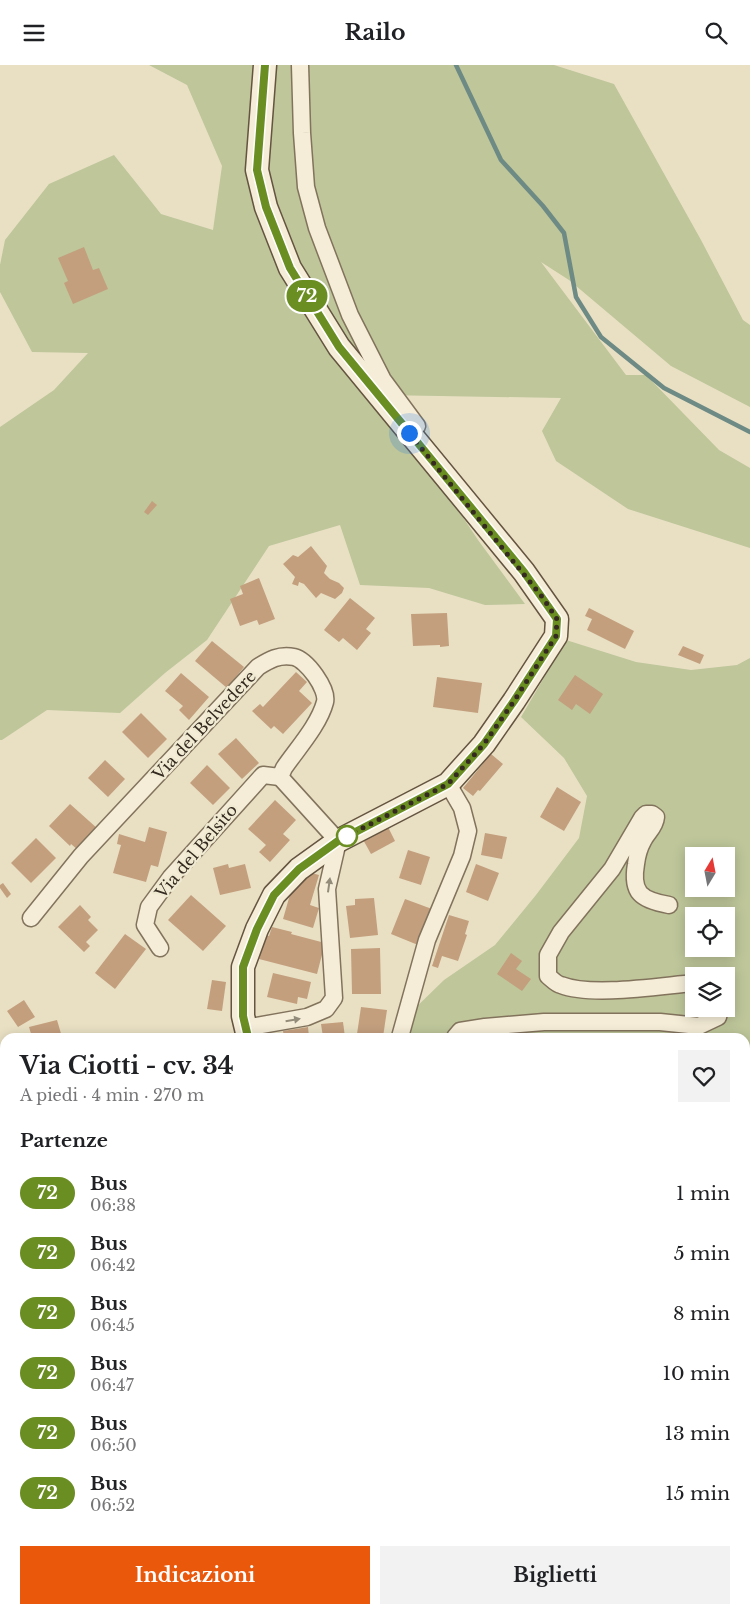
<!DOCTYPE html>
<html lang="it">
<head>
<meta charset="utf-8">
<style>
	body { margin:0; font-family:"Libre Baskerville",serif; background:#f2f2f2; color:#202124; height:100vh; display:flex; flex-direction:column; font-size:19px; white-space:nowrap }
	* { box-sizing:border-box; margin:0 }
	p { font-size:16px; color:#757577 }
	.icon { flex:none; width:28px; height:28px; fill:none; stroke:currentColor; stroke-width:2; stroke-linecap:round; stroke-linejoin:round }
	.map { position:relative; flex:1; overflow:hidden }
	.side { position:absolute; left:0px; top:968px; width:750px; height:581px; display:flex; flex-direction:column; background:#fff; border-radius:15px 15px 0 0; box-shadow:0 2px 12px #0003 }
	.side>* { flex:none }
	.badge { padding:0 10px; border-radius:16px; font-size:18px; line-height:32px }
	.needle { width:32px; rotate:10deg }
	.buttons { position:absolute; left:685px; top:782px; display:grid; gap:10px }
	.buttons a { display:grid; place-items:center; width:50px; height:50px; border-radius:0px; background:#fff; box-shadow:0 2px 12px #0003; font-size:25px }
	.you { position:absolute; width:25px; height:25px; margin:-12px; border:4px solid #fff; border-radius:50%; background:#1a73e8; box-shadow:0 0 0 8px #1a73e833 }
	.map>.badge { position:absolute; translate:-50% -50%; box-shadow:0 0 0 2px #fff }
	h2 { padding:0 20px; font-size:19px; line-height:45px }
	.round { display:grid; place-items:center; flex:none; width:52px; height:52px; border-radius:0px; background:#f2f2f2 }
	.head { display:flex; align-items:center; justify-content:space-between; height:85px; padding:0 20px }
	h1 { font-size:24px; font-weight:800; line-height:38px }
	.action { display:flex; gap:10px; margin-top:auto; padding:10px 20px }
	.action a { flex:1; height:58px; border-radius:0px; background:#ea580c; color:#fff; font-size:20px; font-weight:800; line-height:58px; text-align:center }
	.action a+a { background:#f2f2f2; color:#202124 }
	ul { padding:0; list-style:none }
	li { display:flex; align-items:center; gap:15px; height:60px; padding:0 20px }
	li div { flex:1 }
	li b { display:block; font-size:19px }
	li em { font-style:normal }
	li .badge { min-width:55px; font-weight:700; text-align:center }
	header { display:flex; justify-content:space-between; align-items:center; height:65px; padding:0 20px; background:#fff; font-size:22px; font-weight:800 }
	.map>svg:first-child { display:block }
	.green { fill:#bec69a; fill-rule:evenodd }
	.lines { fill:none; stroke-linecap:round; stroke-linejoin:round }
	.stream { stroke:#6e8a84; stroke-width:4.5 }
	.building { fill:#c39f7e }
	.street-casing { stroke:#82735d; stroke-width:19 }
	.secondary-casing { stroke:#645440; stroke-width:25 }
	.street { stroke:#f5edd7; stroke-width:16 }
	.secondary { stroke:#f5edd7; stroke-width:22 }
	.oneway { fill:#948c7b }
	.line-casing { stroke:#fff; stroke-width:11 }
	.line { stroke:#6b8e23; stroke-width:8 }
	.walk { stroke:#342a1f; stroke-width:5; stroke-dasharray:0 9 }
	.stop-dot { fill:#fff; stroke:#6b8e23; stroke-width:2.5 }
	.labels { text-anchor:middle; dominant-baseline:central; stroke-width:4.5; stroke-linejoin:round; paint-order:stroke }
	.street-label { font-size:16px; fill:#342a1f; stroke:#f1ead3 }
</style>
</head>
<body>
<header><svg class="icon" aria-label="menu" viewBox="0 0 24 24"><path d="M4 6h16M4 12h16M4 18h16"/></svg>Railo<svg class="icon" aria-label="search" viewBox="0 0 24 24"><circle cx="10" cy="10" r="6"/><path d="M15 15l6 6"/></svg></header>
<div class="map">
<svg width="750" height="1548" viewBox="0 0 750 1548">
	<rect width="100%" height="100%" fill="#e9e0c4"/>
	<g class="green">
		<path d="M149 0H554L614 19 701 175 743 255 750 260V342L671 301 569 215 541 197 626 310H646L719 385 750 403V483L628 444 556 396 542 366 561 333 382 330 478 475 525 539 485 540 429 523 360 520 340 460 269 481 207 575 165 608 120 648 47 645 2 675H0V362L54 325 88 288 32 287 0 227V200L5 175 49 119 114 90 161 149 213 165 222 101 187 20Z"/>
		<path d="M566 575 636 597 691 605 737 600 750 593V1047L748 1090 745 1096V972H398L405 953 444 915 495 880 536 830 579 773 587 731 564 693 521 652ZM694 791H726V824H694ZM694 851H726V884H694ZM694 911H726V944H694Z"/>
		<path d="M206 1544H613L612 1548H206Z"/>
	</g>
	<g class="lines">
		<path class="stream" d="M456 0 501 95 543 141 564 168 576 232 601 272 664 323 750 367"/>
	</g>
	<g class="building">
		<path d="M84 182 93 205 99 203 108 224 73 239 64 218 68 216 58 193Z"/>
		<path d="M152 436 157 440 148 450 144 447Z"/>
		<path d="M311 481 327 501 324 508 330 514 339 518 344 523 342 528 335 534 321 528 316 533 304 519 299 517 298 521 292 519 295 512 283 499 293 490 298 492Z"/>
		<path d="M259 513 275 554 259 560 257 555 240 561 230 534 243 529 240 521Z"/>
		<path d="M350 533 375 553 366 564 371 568 357 585 343 573 339 577 324 565Z"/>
		<path d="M589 543 634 566 625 584 587 565 592 554 585 551Z"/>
		<path d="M447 548 449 581 440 582V580L413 581 411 549Z"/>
		<path d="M212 576 244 602 227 623 195 596Z"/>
		<path d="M683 581 704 590 700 599 678 590Z"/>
		<path d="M296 607 307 617 299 626 312 638 283 669 274 661 271 664 252 646 260 639 263 642Z"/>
		<path d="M181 608 209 632 189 655 179 645 183 641 165 626Z"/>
		<path d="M575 610 603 629 590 649 576 639 572 645 558 635Z"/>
		<path d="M437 612 482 618 478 648 433 642Z"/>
		<path d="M141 648 167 674 148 693 122 667Z"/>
		<path d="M236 673 259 698 242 714 218 689Z"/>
		<path d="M491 689 503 699 480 726 478 725 473 731 463 723Z"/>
		<path d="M105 695 125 714 108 732 88 713Z"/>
		<path d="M207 700 230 723 213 740 190 718Z"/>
		<path d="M557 722 581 737 564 766 540 752Z"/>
		<path d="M275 735 296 755 283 769 290 775 270 797 259 787 266 780 248 764Z"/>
		<path d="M70 739 98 764 78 785 71 779 70 781 49 761Z"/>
		<path d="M386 758 395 776 371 789 361 771Z"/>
		<path d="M149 762 167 767 158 802 151 800 146 817 113 808 121 780 117 779 119 769 145 777Z"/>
		<path d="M485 768 507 772 502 794 481 790Z"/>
		<path d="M36 773 56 793 31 818 11 798Z"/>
		<path d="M408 785 430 792 421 820 399 813Z"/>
		<path d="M228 799 229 803 245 799 251 823 220 830 213 803Z"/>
		<path d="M476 799 499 808 488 836 466 827Z"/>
		<path d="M308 807 319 810 310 840 319 843 313 863 283 854 291 826Z"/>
		<path d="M3 818 11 829 7 833 0 823V820Z"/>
		<path d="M191 830 226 861 203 886 168 855Z"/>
		<path d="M374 833 378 870 350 873 346 841 355 840V834Z"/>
		<path d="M405 834 432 844 418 880 391 869Z"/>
		<path d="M80 840 91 852 88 855 98 865 86 877 90 881 84 887 58 862Z"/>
		<path d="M449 850 469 856 465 869 467 870 458 896 442 891 438 903 432 901Z"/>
		<path d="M272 862 292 867 291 869 325 878 317 909 259 894 265 870 269 871Z"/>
		<path d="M125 869 146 884 115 924 95 908Z"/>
		<path d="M380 883 381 929H352L351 884Z"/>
		<path d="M511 888 522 896 516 904 531 914 522 926 497 909Z"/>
		<path d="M273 908 311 917 307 934 298 932 297 939 267 932Z"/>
		<path d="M212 915 226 917 222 946 207 944Z"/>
		<path d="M24 935 35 952 18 962 7 946Z"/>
		<path d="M361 942 387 945 383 972 357 969Z"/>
		<path d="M57 955 62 972H32L29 962Z"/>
		<path d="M343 957 345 972H323L321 959Z"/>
		<path d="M308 962 309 972H284L283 966Z"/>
		<path d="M750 1096V1108L745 1110V1098Z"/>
		<path d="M3 1348 5 1349V1412L0 1410V1355Z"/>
		<path d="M746 1396 750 1397V1417L745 1416Z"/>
		<path d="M5 1443V1467L0 1464V1452Z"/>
		<path d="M745 1456 750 1457V1495L745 1493Z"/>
		<path d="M3 1499 5 1500V1537L0 1534V1505Z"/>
		<path d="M745 1522 750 1524V1544L748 1548H729V1547L722 1544H745Z"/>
		<path d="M5 1539V1544H46L43 1548H3L2 1545Z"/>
		<rect x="65" y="1544" width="43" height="4"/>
		<path d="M185 1544H206L208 1548H186Z"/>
		<path d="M702 1544H718L717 1548Z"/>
		<path d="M183 1545V1548H143V1546Z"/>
	</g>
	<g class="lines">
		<g class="street-casing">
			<g id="street">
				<path d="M300 0 302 68 306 122 317 163 350 250 383 315 417 361"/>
				<path d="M669 840C641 835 631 828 636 799 637 791 639 783 643 776 647 767 655 763 656 752L652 749H646L642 753 612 804 561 867 548 890V911C552 914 556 919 561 920 592 932 659 921 694 918"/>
				<path d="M31 853 81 791 258 602C269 595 279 589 294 592 307 595 328 624 325 637 319 660 297 684 284 703L280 712 338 776 327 824 334 933 326 944 307 952 245 963"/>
				<path d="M160 883 145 860 149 842 171 812 263 710 280 712"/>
				<path d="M400 972 427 875 462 791 468 766 462 743 448 719"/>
				<path d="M455 972 460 966 485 962 544 957H660L699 961 718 952 720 944"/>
				<path d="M745 1215 750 1216"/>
				<path d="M0 1482 5 1485"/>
			</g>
		</g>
		<g class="secondary-casing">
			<g id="secondary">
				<path d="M248 972 243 951V902L257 864 274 830 299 804 338 776 448 719 484 679 514 636 556 571 557 554 524 507 339 282 290 203 266 142 257 105 265 0"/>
				<path d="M0 1184 5 1185"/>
				<path d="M0 1262 5 1264"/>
				<path d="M0 1282 4 1304"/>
				<path d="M745 1329 750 1330"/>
				<path d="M745 1515 750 1517"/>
			</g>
		</g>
		<use href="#street" class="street"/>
		<use href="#secondary" class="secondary"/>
	</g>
	<defs><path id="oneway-solid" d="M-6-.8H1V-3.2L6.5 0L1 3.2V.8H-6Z" transform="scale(1.25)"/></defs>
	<g class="oneway">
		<use href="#oneway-solid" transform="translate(329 820) rotate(-82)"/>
		<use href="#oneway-solid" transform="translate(293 955) rotate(-10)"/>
	</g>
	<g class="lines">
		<g class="line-casing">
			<path id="line" d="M248 972 243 951V902L257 864 274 830 299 804 338 776 448 719 484 679 514 636 556 571 557 554 524 507 339 282 290 203 266 142 257 105 265 0"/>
		</g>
		<use href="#line" class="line"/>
		<path class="walk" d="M347 771 448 719 484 679 514 636 556 571 557 554 543 533 409 368"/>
	</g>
	<circle class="stop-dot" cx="347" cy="771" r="10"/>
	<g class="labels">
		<g class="street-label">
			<text transform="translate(204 660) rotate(-47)">Via del Belvedere</text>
			<text transform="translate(196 786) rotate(-50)">Via del Belsito</text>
		</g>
	</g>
</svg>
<div class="buttons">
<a><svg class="needle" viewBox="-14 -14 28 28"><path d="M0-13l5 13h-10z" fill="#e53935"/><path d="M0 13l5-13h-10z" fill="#757577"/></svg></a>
<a><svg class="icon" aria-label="locate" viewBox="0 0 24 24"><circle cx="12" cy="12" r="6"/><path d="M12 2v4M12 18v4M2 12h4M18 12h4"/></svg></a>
<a><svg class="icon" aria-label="layers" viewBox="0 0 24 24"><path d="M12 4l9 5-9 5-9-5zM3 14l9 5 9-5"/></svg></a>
</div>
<div class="you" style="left:409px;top:368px"></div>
<b class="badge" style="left:307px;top:231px;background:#6b8e23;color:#fff">72</b>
<section class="side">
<div class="head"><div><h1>Via Ciotti - cv. 34</h1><p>A piedi · 4 min · 270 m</p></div><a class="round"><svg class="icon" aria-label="heart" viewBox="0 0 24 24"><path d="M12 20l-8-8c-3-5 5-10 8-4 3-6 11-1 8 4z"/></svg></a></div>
<h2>Partenze</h2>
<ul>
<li><span class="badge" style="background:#6b8e23;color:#fff">72</span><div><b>Bus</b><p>06:38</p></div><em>1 min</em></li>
<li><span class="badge" style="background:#6b8e23;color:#fff">72</span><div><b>Bus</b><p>06:42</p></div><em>5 min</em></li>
<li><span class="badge" style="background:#6b8e23;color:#fff">72</span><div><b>Bus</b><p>06:45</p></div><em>8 min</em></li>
<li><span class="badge" style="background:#6b8e23;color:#fff">72</span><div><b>Bus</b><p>06:47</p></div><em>10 min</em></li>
<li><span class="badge" style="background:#6b8e23;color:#fff">72</span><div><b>Bus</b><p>06:50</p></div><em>13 min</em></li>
<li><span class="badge" style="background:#6b8e23;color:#fff">72</span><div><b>Bus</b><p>06:52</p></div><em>15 min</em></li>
</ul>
<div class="action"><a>Indicazioni</a><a>Biglietti</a></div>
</section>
</div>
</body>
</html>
